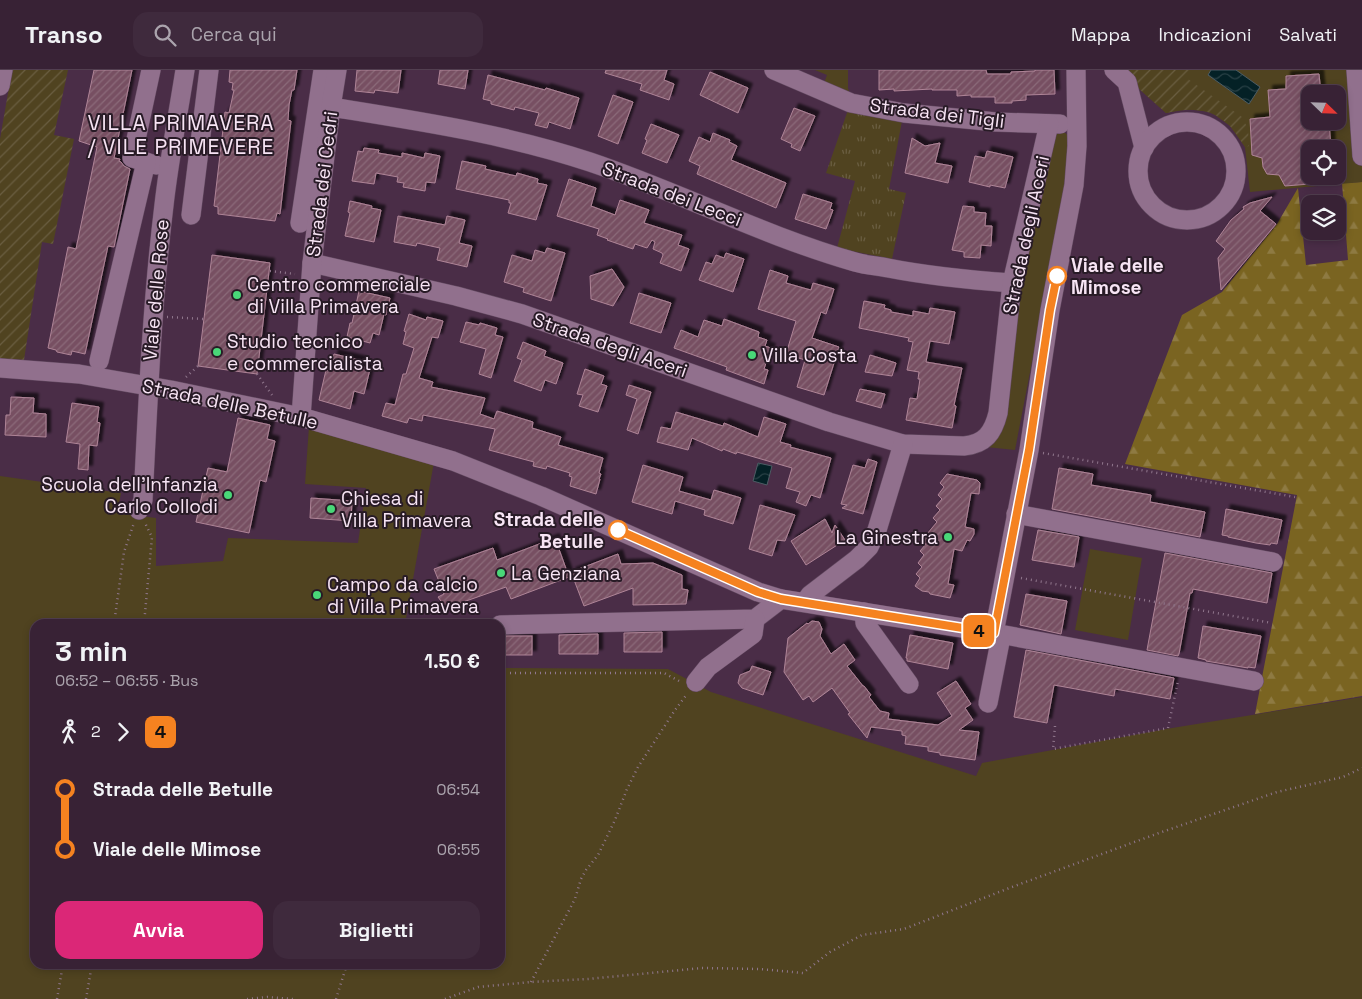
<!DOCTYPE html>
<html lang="it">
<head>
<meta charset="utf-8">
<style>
	body { margin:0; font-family:"Space Grotesk",sans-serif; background:#3f2a3d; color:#f1f3f6; height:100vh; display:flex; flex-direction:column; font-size:19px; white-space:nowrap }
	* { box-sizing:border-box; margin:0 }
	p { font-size:16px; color:#aba4ad }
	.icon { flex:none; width:28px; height:28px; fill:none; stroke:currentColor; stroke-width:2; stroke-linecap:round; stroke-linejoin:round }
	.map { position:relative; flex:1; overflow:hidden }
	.side { position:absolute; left:30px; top:549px; width:475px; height:350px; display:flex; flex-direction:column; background:#382235; border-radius:15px; box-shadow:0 2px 8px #0003,0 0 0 1px #523f50 }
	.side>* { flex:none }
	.badge { padding:0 10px; border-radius:8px; font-size:18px; line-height:32px }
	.needle { width:32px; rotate:113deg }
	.tools { position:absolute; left:1301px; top:15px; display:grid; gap:10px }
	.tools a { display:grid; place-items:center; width:45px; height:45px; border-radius:10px; background:#382235; box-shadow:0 2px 8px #0003,0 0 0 1px #523f50; font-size:25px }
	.map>.badge { position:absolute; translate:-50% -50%; box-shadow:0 0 0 2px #fff }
	.legs { display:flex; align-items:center; gap:8px; height:55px; padding:0 25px; font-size:16px }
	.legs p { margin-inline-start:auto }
	.overview { display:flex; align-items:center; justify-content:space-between; height:85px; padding:0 25px }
	h1 { font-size:28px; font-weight:800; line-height:38px }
	.button { display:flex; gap:10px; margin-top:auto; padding:10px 25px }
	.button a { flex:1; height:58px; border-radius:15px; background:#db2777; color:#fff; font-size:20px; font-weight:800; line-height:58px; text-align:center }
	.button a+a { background:#3f2a3d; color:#f1f3f6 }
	ul { padding:0 25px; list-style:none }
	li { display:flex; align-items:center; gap:18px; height:60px; font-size:19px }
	li i { display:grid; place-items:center; width:8px; height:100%; margin:0 6px; background:currentColor }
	li i::after { content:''; width:12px; height:12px; margin:-6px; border:4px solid; border-radius:50%; background:#382235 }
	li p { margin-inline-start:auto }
	li:first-child i { background:linear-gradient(#0000 50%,currentColor 0) }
	li:last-child i { background:linear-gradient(currentColor 50%,#0000 0) }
	header { display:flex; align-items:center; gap:30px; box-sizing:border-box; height:70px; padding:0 25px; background:#382235; border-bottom:1px solid #523f50 }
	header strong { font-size:24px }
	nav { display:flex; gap:28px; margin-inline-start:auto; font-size:18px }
	.search { width:350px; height:45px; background:#3f2a3d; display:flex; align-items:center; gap:12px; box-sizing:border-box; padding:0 18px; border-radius:15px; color:#aba4ad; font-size:19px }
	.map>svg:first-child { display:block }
	.grass { fill:url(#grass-tufts) }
	.forest { fill:url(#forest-firs) }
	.park { fill:#504320; fill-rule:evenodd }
	.garden { fill:url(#garden-furrows) }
	.water { fill:url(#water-waves); stroke:#4d5c64 }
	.building { fill:url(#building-hatch); stroke:#af8497; filter:url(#shadow) }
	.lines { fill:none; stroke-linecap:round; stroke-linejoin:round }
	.minor-casing { stroke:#634a61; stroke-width:20 }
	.path { stroke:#90778d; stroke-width:2.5; stroke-dasharray:1 4; stroke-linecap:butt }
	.minor { stroke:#91708d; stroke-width:19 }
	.line-1-casing { stroke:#fff; stroke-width:11 }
	.line-1 { stroke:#f58220; stroke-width:8 }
	.stop-1-dot { fill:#fff; stroke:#f58220; stroke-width:2.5 }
	.poi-dot { fill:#49d778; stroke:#281b26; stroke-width:2 }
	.labels { text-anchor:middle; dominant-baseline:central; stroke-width:4; stroke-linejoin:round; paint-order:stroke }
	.street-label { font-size:19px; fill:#f7e4f4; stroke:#281b26 }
	.stop-label { font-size:19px; font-weight:bold; fill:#f7e4f4; stroke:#281b26; text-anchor:start }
	.poi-label { font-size:19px; fill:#f7e4f4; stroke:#281b26; text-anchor:start }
	.quarter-label { font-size:21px; letter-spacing:1px; fill:#f7e4f4; stroke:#281b26 }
</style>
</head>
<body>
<header>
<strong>Transo</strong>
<div class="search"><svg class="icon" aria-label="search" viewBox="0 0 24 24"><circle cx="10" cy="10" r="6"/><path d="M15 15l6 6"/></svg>Cerca qui</div>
<nav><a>Mappa</a><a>Indicazioni</a><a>Salvati</a></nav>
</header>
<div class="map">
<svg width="1362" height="929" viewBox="0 0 1362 929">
	<defs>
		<pattern id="grass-tufts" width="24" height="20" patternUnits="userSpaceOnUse" patternTransform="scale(1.25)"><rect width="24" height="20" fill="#504320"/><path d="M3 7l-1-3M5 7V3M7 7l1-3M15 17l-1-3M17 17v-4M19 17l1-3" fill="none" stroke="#6a5e41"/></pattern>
		<pattern id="forest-firs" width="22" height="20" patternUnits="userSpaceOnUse" patternTransform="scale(1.25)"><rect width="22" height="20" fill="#7a6421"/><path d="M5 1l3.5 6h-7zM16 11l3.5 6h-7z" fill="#8e7a42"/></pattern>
		<pattern id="garden-furrows" width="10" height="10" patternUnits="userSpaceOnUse" patternTransform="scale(1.25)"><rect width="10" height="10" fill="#504320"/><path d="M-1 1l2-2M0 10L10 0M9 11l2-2" fill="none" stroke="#6a5e41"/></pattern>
		<pattern id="water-waves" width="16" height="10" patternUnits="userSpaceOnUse" patternTransform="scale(1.25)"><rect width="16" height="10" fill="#042126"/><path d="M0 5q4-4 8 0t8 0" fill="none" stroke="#294146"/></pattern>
		<pattern id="building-hatch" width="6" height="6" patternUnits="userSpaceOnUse" patternTransform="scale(1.25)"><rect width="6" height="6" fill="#775062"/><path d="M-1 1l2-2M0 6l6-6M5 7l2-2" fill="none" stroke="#8b6979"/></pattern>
		<filter id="shadow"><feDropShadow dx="4.5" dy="-4.5" stdDeviation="1" flood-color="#0009"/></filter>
	</defs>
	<rect width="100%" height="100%" fill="#4a2d47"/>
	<path class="grass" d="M848 40 902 51 889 119 906 123 892 189 837 178 855 111 826 103Z"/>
	<path class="forest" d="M1362 112V626L1255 644 1297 425 1125 394 1182 245 1222 222 1277 154 1298 118 1306 195 1348 190 1342 113Z"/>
	<g class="park">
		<path d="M815 0H848V18L850 24 824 13 827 5Z"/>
		<path d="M1118 0H1362V112L1250 122 1245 77 1230 56 1211 42 1185 39 1166 43ZM1310 24H1338V51H1310ZM1310 79H1338V106H1310Z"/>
		<path d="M1057 62H1064L1070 67V95L1015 380 986 377 1018 212Z"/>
		<path d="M309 356 434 392 405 554H35V894H500V598L668 599 711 622 976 706 982 693 1166 659 1362 627V929H0V406L121 423 117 443 156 448V496L223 491 228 468 358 473 366 418 305 414Z"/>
		<path d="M1090 479 1142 488 1128 570 1075 560Z"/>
	</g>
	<g class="garden">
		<path d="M12 0H68L54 65 74 69 53 174 42 172 24 290 0 289V69Z"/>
		<path d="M1118 0H1193L1188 9 1242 47 1248 59 1249 76 1245 77C1240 70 1235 61 1229 55 1209 37 1191 38 1166 43Z"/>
	</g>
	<g class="water">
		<path d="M1211 0H1236L1260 17 1249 34 1208 5Z"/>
		<path d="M758 393 772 396 767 415 753 411Z"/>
	</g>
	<g class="building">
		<path d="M94 0H132L114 88 120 89 119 91 121 92 124 96 130 99 114 177 108 176 85 284 72 281 71 285 57 282 56 280 48 278 68 177 76 179 97 77 79 71Z"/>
		<path d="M230 0H297L294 20H292L289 35 288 50 291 51 280 144 277 143 275 151 218 144V137L214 136 225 42 229 43 234 20H232L233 13 229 12Z"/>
		<path d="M357 0H401L398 23 375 20 374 23 355 21Z"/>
		<path d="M440 0H468L465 19 438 14Z"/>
		<path d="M606 0H667L664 10 674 14 669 30 640 20 642 14 605 3Z"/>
		<path d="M879 0H986L987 4H1011V2L1035 1V0H1054L1055 24 1026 25V30L1012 31V33H995V27H971V25L957 26V20H932V19L894 21V19L879 20Z"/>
		<path d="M710 2 748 18 738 43 700 25Z"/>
		<path d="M1319 4 1321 24H1310V51H1329L1331 79H1310V114L1285 116 1279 105 1267 104 1263 97 1262 88 1252 85 1250 49 1270 47 1268 20 1286 19V6Z"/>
		<path d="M488 5 545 20 546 18 579 28 570 59 549 52 547 58 535 55 539 43 515 37 514 40 491 34V31L483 29Z"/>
		<path d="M613 25 633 32 618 74 598 66Z"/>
		<path d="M794 38 815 46 800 81 791 77 792 74 781 69Z"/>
		<path d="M651 54 679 65 667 93 642 83 647 70 645 69Z"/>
		<path d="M713 63 730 70 729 72 737 76 731 90 786 113 776 138 697 104 700 96 689 91 699 67 710 72Z"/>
		<path d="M912 68 925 76 940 73 935 93 952 96 948 113 905 103Z"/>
		<path d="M364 78 379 80 378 83 402 87V83L424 88 425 83 440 86 435 113 426 112 425 121 403 117 404 113 397 112 398 107 376 103 374 114 352 111 358 81 363 82Z"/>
		<path d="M987 81 1013 87 1005 118 990 115V117L969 112 975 86 985 88Z"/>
		<path d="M462 91 486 96 485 99 516 106 517 103 538 109 537 113 547 115 536 150 508 143 511 133H509V130L456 119Z"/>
		<path d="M569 109 596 118 591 136 615 145 620 130 649 140 644 153 682 165 678 175 689 179 681 201 660 193 663 185 662 183 653 179 655 172 652 170 647 178 635 174 633 179 607 170 608 169 597 165 599 159 557 146Z"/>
		<path d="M803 124 832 133 830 139 833 140 826 159 795 149Z"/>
		<path d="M1272 127 1260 141 1276 154 1221 220 1218 188 1225 179 1216 171 1231 150 1244 139 1243 137 1250 133Z"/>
		<path d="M350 131 372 136 371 138 381 140 374 172 345 166 350 143 348 142Z"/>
		<path d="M963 136 974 137V142L986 143 985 156H992L991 176 981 175 980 188 964 187V182L952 180Z"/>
		<path d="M398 146 445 155 447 146 465 150 459 173 472 176 467 197 437 190 440 178 417 173 416 176 394 172Z"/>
		<path d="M547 178 565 183 551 231 523 222 524 218 504 212 512 185 532 191 535 180 545 183Z"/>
		<path d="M726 183 744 189 733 222 699 210 706 192 712 194 716 185 724 188Z"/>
		<path d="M212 185 270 193 257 304 198 296Z"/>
		<path d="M612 199 624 217 613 236 591 229 590 206Z"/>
		<path d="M770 200 788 206 786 213 807 219 811 220 813 213 834 219 826 244 821 242 812 268 839 277 824 325 797 317 805 290 786 284 796 251 758 239Z"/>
		<path d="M359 221 390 228 386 245 384 244 379 265 373 263 370 273 347 267 350 253H352Z"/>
		<path d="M639 223 671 233 661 263 630 253Z"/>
		<path d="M864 231 885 235 884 238 891 240V242L913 246V241L929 244 930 238 955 242 949 274 930 271 926 292 962 298 954 335 956 336 952 358 906 350 910 328 917 329 920 309H918L919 302 907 300 913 272 908 271 909 268 859 258Z"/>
		<path d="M409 244 426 250 427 247 443 251 438 268 432 267 419 308 433 312 431 317 485 328 480 344 494 349 497 341 533 352 532 358 561 367 558 375 603 388 599 403 601 404 599 409H600L596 424 570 416 572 407 569 406 570 403 547 396 546 399 533 396 534 392 489 380 495 359 423 345 422 351 409 348 407 353 382 346 386 333 395 335 403 304H406L414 278 403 274 406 262 404 261Z"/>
		<path d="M724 249 759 262 758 267 767 270 765 276 771 278 764 299 768 300 764 314 726 300 727 297 674 278 681 260 698 267 704 250 722 256Z"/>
		<path d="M466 252 479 255 480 253 497 258 495 265 503 267 491 308 479 304 486 279 460 272Z"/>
		<path d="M523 272 546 281 544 286 563 293 556 314 545 310 541 321 514 311 522 290 517 288Z"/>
		<path d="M334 284 363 291 361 296 370 299 364 324 354 321 350 339 319 330 326 300 330 301Z"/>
		<path d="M870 285 896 293 892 306 865 302Z"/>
		<path d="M585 299 604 306 601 314 607 316 598 342 579 336 583 325 577 324Z"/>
		<path d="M629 315 651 322 638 364 627 360 637 329 626 325Z"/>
		<path d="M860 319 885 324 881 338 856 331Z"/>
		<path d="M11 327 34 328 33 343 46 344V367L5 365 6 345H10Z"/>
		<path d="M72 333 99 337 97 352 100 353 97 376 89 375 88 400 78 399 80 374 66 372Z"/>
		<path d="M676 342 723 356 724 353 758 367 764 347 786 354 780 372 791 375 790 377 831 388 820 428 811 425 806 436 796 432 800 422 786 418 792 398 737 382 736 384 723 379 722 381 692 368 688 380 657 372 661 357 671 359Z"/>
		<path d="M238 348 270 355 267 369 275 371 266 412 260 410 249 463 196 452 208 398 227 402Z"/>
		<path d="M868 389 877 392 863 444 842 438 847 435 841 434 853 395 865 398Z"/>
		<path d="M643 395 683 407 679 421 711 430 714 420 741 428 733 454 704 445 705 440 675 431 672 444 632 432Z"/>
		<path d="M1059 398 1093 404 1091 415 1151 425 1150 432 1205 442 1200 467 1052 439Z"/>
		<path d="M947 404 977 410 980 413 979 424 971 423 965 457 974 459V464L970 471 967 470 962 481 954 479 948 514 954 515 950 528 930 524 929 522 922 521 915 516 920 508 916 504 922 497 918 493 924 485 920 481 926 474 922 470 937 452 933 448 940 440 936 436 942 429 938 425 944 417 940 413Z"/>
		<path d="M311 428 352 431 351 451 310 448Z"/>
		<path d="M760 435 795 445 785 471 777 470 772 486 749 479Z"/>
		<path d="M1226 439 1282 450 1277 474 1271 473 1270 475 1256 473 1228 467V466L1222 465Z"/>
		<path d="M825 449 832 463 835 455 845 470 806 495 791 471Z"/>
		<path d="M1038 460 1079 467 1074 497 1032 490Z"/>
		<path d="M555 468 569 507 511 529 506 517 446 538 438 527 444 524 434 499 493 478 497 490Z"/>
		<path d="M1165 483 1272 503 1267 533 1193 519 1192 523H1190L1179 584 1178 586 1147 580Z"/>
		<path d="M618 484 621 494 653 493 682 505V519L688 520 686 534 633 535V518L584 536 571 502Z"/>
		<path d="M1026 524 1067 531 1061 564 1020 555Z"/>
		<path d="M812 551 819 552 822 559 820 566 831 584 844 574 855 590 847 596 863 616H864L871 625 869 627 880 641 889 643 888 649 938 655 952 646 937 623 956 611 971 634 965 638 973 650 959 660 979 662 975 690 940 685V683L928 681V677L905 674 906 666 902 665V661L871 657 867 668 848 644 850 643 832 618 813 632 809 626 803 630 784 602 788 568 807 553 808 554Z"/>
		<path d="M1203 556 1261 566 1255 598 1248 597V598L1206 591V590L1198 588Z"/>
		<path d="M662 562V582H624V563Z"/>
		<path d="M598 564V584H559V565Z"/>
		<path d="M910 565 953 573 948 599 907 591V588H906Z"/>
		<rect x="500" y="566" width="32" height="19"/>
		<path d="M1026 580 1174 608 1170 629 1115 619 1114 626 1054 615 1047 653 1014 647Z"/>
		<path d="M752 596 771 602 763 625 742 618 738 613 740 605 750 601Z"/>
	</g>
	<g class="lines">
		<g class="minor-casing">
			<g id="minor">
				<path d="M151 0 132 88 156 95"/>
				<path d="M774 0 851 33 904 43 996 52 1060 54"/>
				<path d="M1114 0 1127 12 1144 78"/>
				<path d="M1356 0 1362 86"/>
				<path d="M0 16 3 0"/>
				<path d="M331 37C418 51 506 64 590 92 679 122 764 166 855 192 865 195 877 196 888 198 929 206 970 210 1012 213"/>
				<circle cx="1187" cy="101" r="49"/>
				<path d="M191 145 209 0"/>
				<path d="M300 153 323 0"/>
				<path d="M312 193 456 226 522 244 829 352 903 374 964 376C985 374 993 363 998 343L1012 213 1049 54"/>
				<path d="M99 291 146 92"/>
				<path d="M0 298 79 304 171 320 301 347 453 391 541 426 758 522 781 529 994 563 1254 611"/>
				<path d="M301 347 312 193 331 37 337 0"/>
				<path d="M139 440 143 430C148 331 152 233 164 135 169 90 178 45 185 0"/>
				<path d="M1016 444 1273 492"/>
				<path d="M805 532 810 525 857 489 869 477 877 460 903 374"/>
				<path d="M864 542 865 553 909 614"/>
				<path d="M500 555 755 549 781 529"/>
				<path d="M994 563 1029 380 1050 240 1074 115 1077 76 1076 0"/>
				<path d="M696 612 708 597 753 564 755 549"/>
				<path d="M988 633 1000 572 994 563"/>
			</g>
		</g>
		<g class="path">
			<path d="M270 201 295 204"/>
			<path d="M167 247 204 249"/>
			<path d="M257 304 272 325"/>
			<path d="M186 307 198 296"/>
			<path d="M1043 383 1295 427"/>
			<path d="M1021 508 1272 553"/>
			<path d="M114 554 124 482 134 453"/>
			<path d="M144 554 152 467 145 453"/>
			<path d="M500 603H664L681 612"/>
			<path d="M1055 656 1053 679 1168 658 1178 611"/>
			<path d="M531 912 575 829 581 809 586 800 598 785 615 750 627 719 638 697 675 640 687 624"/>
			<path d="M57 929 63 894"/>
			<path d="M86 929 92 894"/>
			<path d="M247 929 267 927 293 929"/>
			<path d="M336 929 347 894"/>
			<path d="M445 929 478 917 531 912 588 909 702 898 760 899 803 903 830 882 862 865 904 859 1012 817 1159 763 1277 722 1343 707 1362 698"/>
		</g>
		<use href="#minor" class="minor"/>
	</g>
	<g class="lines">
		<g class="line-1-casing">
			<path id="line-1" d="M618 460 758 522 781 529 994 563 1029 380 1050 240 1057 206"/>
		</g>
		<use href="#line-1" class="line-1"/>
	</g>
	<g class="stop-1-dot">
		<circle cx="1057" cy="206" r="9"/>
		<circle cx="618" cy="460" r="9"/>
	</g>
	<g class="poi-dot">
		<circle cx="237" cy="225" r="5"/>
		<circle cx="217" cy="282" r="5"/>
		<circle cx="752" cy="285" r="5"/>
		<circle cx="228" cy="425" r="5"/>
		<circle cx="331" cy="439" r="5"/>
		<circle cx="948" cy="467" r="5"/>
		<circle cx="501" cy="503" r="5"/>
		<circle cx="317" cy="525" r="5"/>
	</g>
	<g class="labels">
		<g class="street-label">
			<text transform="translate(937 43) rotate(7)">Strada dei Tigli</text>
			<text transform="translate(322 114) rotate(-83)">Strada dei Cedri</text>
			<text transform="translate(672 124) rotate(21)">Strada dei Lecci</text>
			<text transform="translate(1026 165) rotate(-78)">Strada degli Aceri</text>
			<text transform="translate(156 220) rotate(-85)">Viale delle Rose</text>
			<text transform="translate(610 275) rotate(19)">Strada degli Aceri</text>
			<text transform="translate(230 334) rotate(12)">Strada delle Betulle</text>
		</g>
		<g class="stop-label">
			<text x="1071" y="195">Viale delle<tspan x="1071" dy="22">Mimose</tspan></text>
			<text x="604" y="449" text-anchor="end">Strada delle<tspan x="604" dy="22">Betulle</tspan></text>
		</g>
		<g class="poi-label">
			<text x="247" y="214">Centro commerciale<tspan x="247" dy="22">di Villa Primavera</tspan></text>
			<text x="227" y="271">Studio tecnico<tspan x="227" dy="22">e commercialista</tspan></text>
			<text x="762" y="285">Villa Costa</text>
			<text x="218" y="414" text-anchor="end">Scuola dell'Infanzia<tspan x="218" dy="22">Carlo Collodi</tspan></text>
			<text x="341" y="428">Chiesa di<tspan x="341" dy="22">Villa Primavera</tspan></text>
			<text x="938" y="467" text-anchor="end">La Ginestra</text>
			<text x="511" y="503">La Genziana</text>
			<text x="327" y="514">Campo da calcio<tspan x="327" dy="22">di Villa Primavera</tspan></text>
		</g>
		<g class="quarter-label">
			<text x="181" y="52">VILLA PRIMAVERA<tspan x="181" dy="24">/ VILE PRIMEVERE</tspan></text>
		</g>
	</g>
</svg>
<div class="tools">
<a><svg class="needle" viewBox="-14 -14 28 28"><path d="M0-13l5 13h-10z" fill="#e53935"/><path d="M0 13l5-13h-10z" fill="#aba4ad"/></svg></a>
<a><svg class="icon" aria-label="locate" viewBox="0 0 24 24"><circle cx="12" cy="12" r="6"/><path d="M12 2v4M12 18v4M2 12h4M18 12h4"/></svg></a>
<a><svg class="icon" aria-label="layers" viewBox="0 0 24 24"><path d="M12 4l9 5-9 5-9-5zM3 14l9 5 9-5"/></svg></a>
</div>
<b class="badge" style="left:979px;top:561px;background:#f58220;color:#111">4</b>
<section class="side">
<div class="overview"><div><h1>3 min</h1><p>06:52 – 06:55 · Bus</p></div><b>1.50 €</b></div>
<div class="legs"><svg class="icon" aria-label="walk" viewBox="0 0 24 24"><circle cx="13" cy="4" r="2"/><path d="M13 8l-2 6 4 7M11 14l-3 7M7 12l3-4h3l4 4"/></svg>2<svg class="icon" aria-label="forward" viewBox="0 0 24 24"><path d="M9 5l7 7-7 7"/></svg><b class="badge" style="background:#f58220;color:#111">4</b></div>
<ul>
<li><i style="color:#f58220"></i><b>Strada delle Betulle</b><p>06:54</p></li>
<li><i style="color:#f58220"></i><b>Viale delle Mimose</b><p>06:55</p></li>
</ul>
<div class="button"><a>Avvia</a><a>Biglietti</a></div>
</section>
</div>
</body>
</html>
